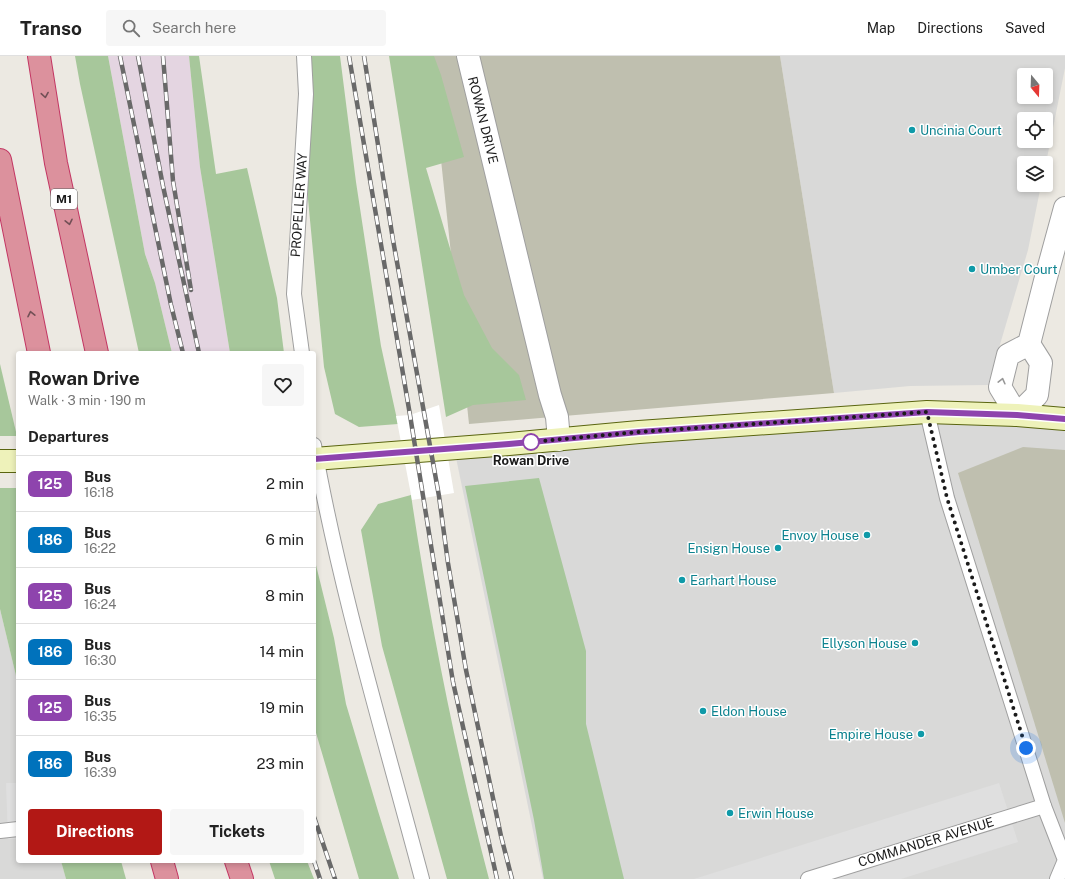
<!DOCTYPE html>
<html lang="en">
<head>
<meta charset="utf-8">
<style>
	body { margin:0; font-family:"Public Sans",sans-serif; background:#f6f6f6; color:#222; height:100vh; display:flex; flex-direction:column; font-size:15px; white-space:nowrap }
	* { box-sizing:border-box; margin:0 }
	p { font-size:13px; color:#767676 }
	.icon { flex:none; width:22px; height:22px; fill:none; stroke:currentColor; stroke-width:2; stroke-linecap:round; stroke-linejoin:round }
	.map { position:relative; flex:1; overflow:hidden }
	.details { position:absolute; left:16px; top:295px; width:300px; height:512px; display:flex; flex-direction:column; background:#fff; border-radius:4px; box-shadow:0 2px 6px #0003 }
	.details>* { flex:none }
	.badge { padding:0 8px; border-radius:6px; font-size:14px; line-height:26px }
	.needle { width:26px; rotate:161deg }
	.tools { position:absolute; left:1017px; top:12px; display:grid; gap:8px }
	.tools a { display:grid; place-items:center; width:36px; height:36px; border-radius:4px; background:#fff; box-shadow:0 2px 6px #0003; font-size:20px }
	.you { position:absolute; width:20px; height:20px; margin:-10px; border:3px solid #fff; border-radius:50%; background:#1a73e8; box-shadow:0 0 0 6px #1a73e833 }
	.map>.badge { position:absolute; translate:-50% -50%; box-shadow:0 0 0 2px #fff }
	h2 { padding:0 12px; font-size:15px; line-height:36px }
	.round { display:grid; place-items:center; flex:none; width:42px; height:42px; border-radius:4px; background:#f6f6f6 }
	.head { display:flex; align-items:center; justify-content:space-between; height:68px; padding:0 12px }
	h1 { font-size:19px; font-weight:700; line-height:30px }
	.cta { display:flex; gap:8px; margin-top:auto; padding:8px 12px }
	.cta a { flex:1; height:46px; border-radius:4px; background:#b21815; color:#fff; font-size:16px; font-weight:700; line-height:46px; text-align:center }
	.cta a+a { background:#f6f6f6; color:#222 }
	ul { padding:0; list-style:none }
	li { display:flex; align-items:center; gap:12px; height:56px; padding:0 12px; border-top:1px solid #e0e0e0 }
	li div { flex:1 }
	li b { display:block; font-size:15px }
	li em { font-style:normal }
	li .badge { min-width:44px; font-weight:700; text-align:center }
	header { display:flex; align-items:center; gap:24px; box-sizing:border-box; height:56px; padding:0 20px; background:#fff; border-bottom:1px solid #e0e0e0 }
	header strong { font-size:19px }
	nav { display:flex; gap:22px; margin-inline-start:auto; font-size:14px }
	.search { width:280px; height:36px; background:#f6f6f6; display:flex; align-items:center; gap:10px; box-sizing:border-box; padding:0 14px; border-radius:4px; color:#767676; font-size:15px }
	.map>svg:first-child { display:block }
	.residential { fill:#d9d9d8; fill-rule:evenodd }
	.industrial { fill:#e4d5e1 }
	.construction { fill:#bfbfaf }
	.forest { fill:#a7c79b }
	.parking { fill:#dfdfdf }
	.pier { fill:#fff }
	.lines { fill:none; stroke-linecap:round; stroke-linejoin:round }
	.lane-casing { stroke:#9f9f9f; stroke-width:16 }
	.street-casing { stroke:#9f9f9f; stroke-width:24 }
	.secondary-casing { stroke:#5a6510; stroke-width:24 }
	.highway-casing { stroke:#c33663; stroke-width:24 }
	.lane { stroke:#fff; stroke-width:14 }
	.street { stroke:#fff; stroke-width:22 }
	.secondary { stroke:#eef2ba; stroke-width:22 }
	.highway { stroke:#dc919d; stroke-width:22 }
	.rail-casing { stroke:#696969; stroke-width:4.5 }
	.rail { stroke:#fff; stroke-width:3; stroke-dasharray:9; stroke-linecap:butt }
	.oneway { stroke:#725056 }
	.oneway2 { stroke:#989898 }
	.line-casing { stroke:#fff; stroke-width:9 }
	.line { stroke:#8e44ad; stroke-width:6 }
	.walk { stroke:#1b1b1b; stroke-width:4; stroke-dasharray:0 7.2 }
	.culture-dot { fill:#0f9aa8; stroke:#fff; stroke-width:1.5 }
	.stop-dot { fill:#fff; stroke:#8e44ad; stroke-width:2 }
	.labels { text-anchor:middle; dominant-baseline:central; stroke-width:3; stroke-linejoin:round; paint-order:stroke }
	.shield { fill:#fff; stroke:#5f5f5f; stroke-width:1 }
	.shield-label { font-size:12px; font-weight:bold; fill:#1b1b1b }
	.street-label { font-size:13px; fill:#1b1b1b; stroke:#fff }
	.culture-label { font-size:13px; fill:#0d838f; stroke:#fff; text-anchor:start }
	.stop-label { font-size:13px; font-weight:bold; fill:#1b1b1b; stroke:#fff }
</style>
</head>
<body>
<header>
<strong>Transo</strong>
<div class="search"><svg class="icon" aria-label="search" viewBox="0 0 24 24"><circle cx="10" cy="10" r="6"/><path d="M15 15l6 6"/></svg>Search here</div>
<nav><a>Map</a><a>Directions</a><a>Saved</a></nav>
</header>
<div class="map">
<svg width="1065" height="823" viewBox="0 0 1065 823">
	<rect width="100%" height="100%" fill="#ece9e2"/>
	<g class="residential">
		<path d="M780 0H1065V12L1046 107H1024V129H1041L1028 194 988 329 910 330 834 337ZM1024 19H1046V41H1024ZM1024 63H1046V85H1024Z"/>
		<path d="M926 357 1065 375V823H543L454 392Z"/>
		<path d="M0 553 18 628V805H61L66 823H0Z"/>
	</g>
	<path class="industrial" d="M108 0H189L200 111 230 297H172L155 227 145 198Z"/>
	<g class="construction">
		<path d="M430 0H780L834 337 469 368Z"/>
		<path d="M1023 391 1065 394V767L958 417Z"/>
	</g>
	<g class="forest">
		<path d="M75 0H108L145 198 155 227 172 297H139L80 28Z"/>
		<path d="M189 0H199L216 118 247 112 277 242 284 297H230L200 111Z"/>
		<path d="M307 0H340L356 126 381 290 398 368 359 371 335 358 324 311 308 143Z"/>
		<path d="M389 0H434L441 19 464 101 426 112 464 239 492 292 519 319 526 344 473 349 446 361Z"/>
		<path d="M0 308 17 380H0Z"/>
		<path d="M539 422 586 595V668L624 823H544L534 764 465 430Z"/>
		<path d="M0 432H18V628L0 553Z"/>
		<path d="M411 439C430 568 456 697 489 823H447L382 590 361 474 378 448Z"/>
		<path d="M314 501 334 582 346 648 378 755 399 823H359L314 670Z"/>
		<path d="M61 805H121L126 823H66Z"/>
		<path d="M269 805H307L314 823H275Z"/>
	</g>
	<g class="parking">
		<path d="M6 727H18V783H8Z"/>
		<path d="M999 727 1018 786 901 823H694Z"/>
	</g>
	<path class="pier" d="M439 349 454 437 412 444 396 360 410 359Z"/>
	<g class="lines">
		<g class="lane-casing">
			<g id="lane">
				<path d="M302 297 294 238 306 38 304 0"/>
				<path d="M927 356 947 442 1044 750 1065 804 1057 823"/>
				<path d="M314 389C340 535 384 680 422 823"/>
				<path d="M0 775 18 773"/>
				<path d="M808 823 1044 750"/>
			</g>
		</g>
		<g class="street-casing">
			<g id="street">
				<path d="M468 0 550 339 557 361 559 384"/>
				<path d="M1029 288 1008 299 1000 331 1017 359 1037 339 1041 307 1029 288 1045 225 1065 152"/>
			</g>
		</g>
		<g class="secondary-casing">
			<g id="secondary">
				<path d="M314 403 509 388 639 376 927 356 1017 359 1065 363"/>
				<path d="M0 405H18"/>
			</g>
		</g>
		<g class="highway-casing">
			<g id="highway">
				<path d="M39 0 56 107 97 297"/>
				<path d="M0 104 39 297"/>
				<path d="M162 805 167 823"/>
				<path d="M236 805 242 823"/>
			</g>
		</g>
		<use href="#lane" class="lane"/>
		<use href="#street" class="street"/>
		<use href="#secondary" class="secondary"/>
		<use href="#highway" class="highway"/>
		<g class="rail-casing">
			<g id="rail">
				<path d="M120 0 171 249 183 297"/>
				<path d="M138 0 163 130 199 297"/>
				<path d="M163 0 173 125 191 234"/>
				<path d="M349 0 410 359 453 626 497 823"/>
				<path d="M364 0 393 184 439 440 448 507 466 614 501 780 512 823"/>
				<path d="M314 761 335 823"/>
				<path d="M314 805 320 823"/>
			</g>
		</g>
		<use href="#rail" class="rail"/>
	</g>
	<defs><path id="oneway-chevron" d="M-2-3.5L2.5 0L-2 3.5" fill="none" stroke-width="1.6" stroke-linecap="round" stroke-linejoin="round"/></defs>
	<g class="oneway">
		<use href="#oneway-chevron" transform="translate(45 39) rotate(81)"/>
		<use href="#oneway-chevron" transform="translate(69 166) rotate(78)"/>
		<use href="#oneway-chevron" transform="translate(31 258) rotate(-102)"/>
	</g>
	<use class="oneway2" href="#oneway-chevron" transform="translate(1002 325) rotate(-76)"/>
	<g class="lines">
		<g class="line-casing">
			<path id="line" d="M314 403 509 388 639 376 927 356 1017 359 1065 363"/>
		</g>
		<use href="#line" class="line"/>
		<path class="walk" d="M531 386 639 376 927 356 947 442 1026 692"/>
	</g>
	<g class="culture-dot">
		<circle cx="912" cy="74" r="4"/>
		<circle cx="972" cy="213" r="4"/>
		<circle cx="867" cy="479" r="4"/>
		<circle cx="778" cy="492" r="4"/>
		<circle cx="682" cy="524" r="4"/>
		<circle cx="915" cy="587" r="4"/>
		<circle cx="703" cy="655" r="4"/>
		<circle cx="921" cy="678" r="4"/>
		<circle cx="730" cy="757" r="4"/>
	</g>
	<circle class="stop-dot" cx="531" cy="386" r="8"/>
	<g class="labels">
		<rect class="shield" x="51" y="133" width="26" height="20" rx="3"/>
		<g class="shield-label">
			<text x="64" y="143">M1</text>
		</g>
		<g class="street-label">
			<text transform="translate(483 64) rotate(76)">ROWAN DRIVE</text>
			<text transform="translate(299 149) rotate(-86)">PROPELLER WAY</text>
			<text transform="translate(926 786) rotate(-17)">COMMANDER AVENUE</text>
		</g>
		<g class="culture-label">
			<text x="920" y="74">Uncinia Court</text>
			<text x="980" y="213">Umber Court</text>
			<text x="859" y="479" text-anchor="end">Envoy House</text>
			<text x="770" y="492" text-anchor="end">Ensign House</text>
			<text x="690" y="524">Earhart House</text>
			<text x="907" y="587" text-anchor="end">Ellyson House</text>
			<text x="711" y="655">Eldon House</text>
			<text x="913" y="678" text-anchor="end">Empire House</text>
			<text x="738" y="757">Erwin House</text>
		</g>
		<g class="stop-label">
			<text x="531" y="404">Rowan Drive</text>
		</g>
	</g>
</svg>
<div class="tools">
<a><svg class="needle" viewBox="-14 -14 28 28"><path d="M0-13l5 13h-10z" fill="#e53935"/><path d="M0 13l5-13h-10z" fill="#767676"/></svg></a>
<a><svg class="icon" aria-label="locate" viewBox="0 0 24 24"><circle cx="12" cy="12" r="6"/><path d="M12 2v4M12 18v4M2 12h4M18 12h4"/></svg></a>
<a><svg class="icon" aria-label="layers" viewBox="0 0 24 24"><path d="M12 4l9 5-9 5-9-5zM3 14l9 5 9-5"/></svg></a>
</div>
<div class="you" style="left:1026px;top:692px"></div>
<section class="details">
<div class="head"><div><h1>Rowan Drive</h1><p>Walk · 3 min · 190 m</p></div><a class="round"><svg class="icon" aria-label="heart" viewBox="0 0 24 24"><path d="M12 20l-8-8c-3-5 5-10 8-4 3-6 11-1 8 4z"/></svg></a></div>
<h2>Departures</h2>
<ul>
<li><span class="badge" style="background:#8e44ad;color:#fff">125</span><div><b>Bus</b><p>16:18</p></div><em>2 min</em></li>
<li><span class="badge" style="background:#0072bc;color:#fff">186</span><div><b>Bus</b><p>16:22</p></div><em>6 min</em></li>
<li><span class="badge" style="background:#8e44ad;color:#fff">125</span><div><b>Bus</b><p>16:24</p></div><em>8 min</em></li>
<li><span class="badge" style="background:#0072bc;color:#fff">186</span><div><b>Bus</b><p>16:30</p></div><em>14 min</em></li>
<li><span class="badge" style="background:#8e44ad;color:#fff">125</span><div><b>Bus</b><p>16:35</p></div><em>19 min</em></li>
<li><span class="badge" style="background:#0072bc;color:#fff">186</span><div><b>Bus</b><p>16:39</p></div><em>23 min</em></li>
</ul>
<div class="cta"><a>Directions</a><a>Tickets</a></div>
</section>
</div>
</body>
</html>
